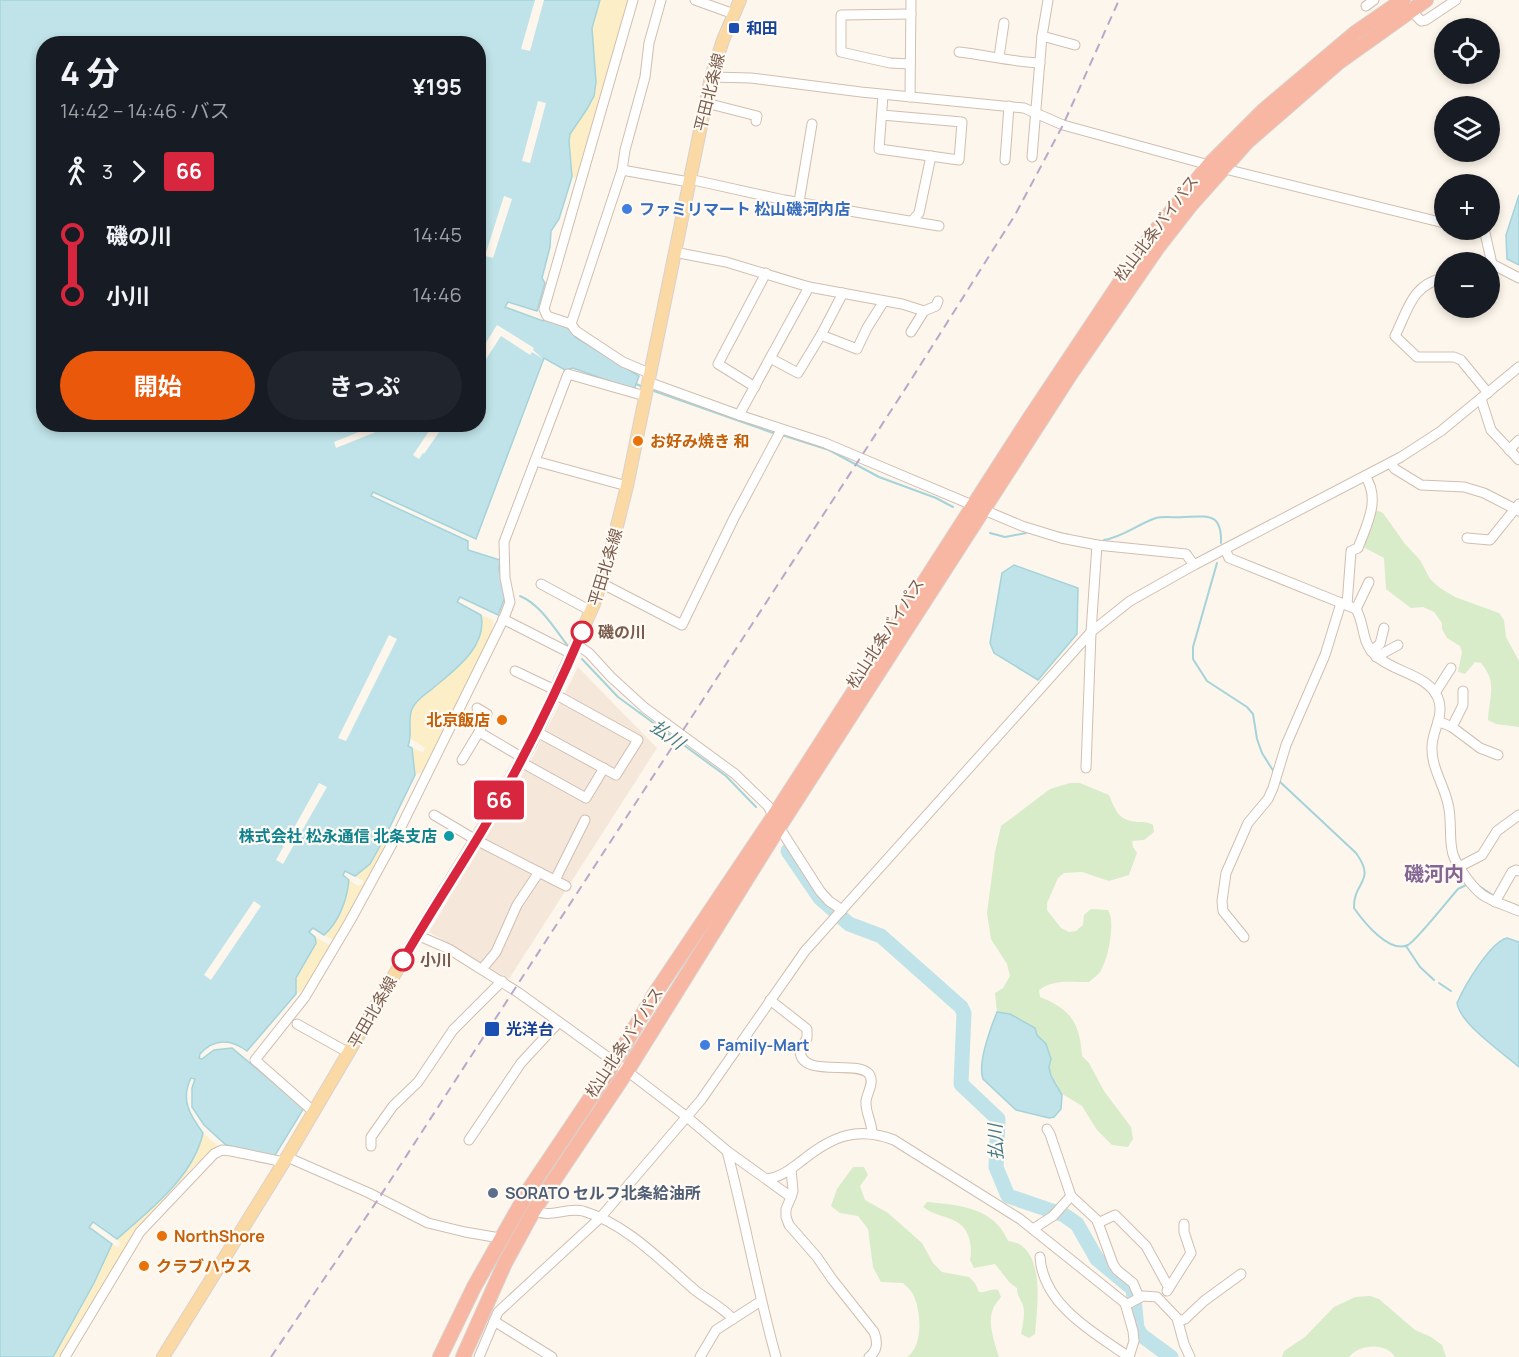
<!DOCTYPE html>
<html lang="ja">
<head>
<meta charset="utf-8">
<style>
	body { margin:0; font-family:Manrope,"Noto Sans JP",sans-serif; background:#20242c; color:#f1f3f6; height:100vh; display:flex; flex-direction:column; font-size:22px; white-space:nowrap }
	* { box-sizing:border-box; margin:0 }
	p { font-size:20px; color:#9ea1a6 }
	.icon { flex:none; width:33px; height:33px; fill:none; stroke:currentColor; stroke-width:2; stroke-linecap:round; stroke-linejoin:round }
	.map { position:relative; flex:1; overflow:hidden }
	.panel { position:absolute; left:36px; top:36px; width:450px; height:396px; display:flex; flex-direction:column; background:#171b24; border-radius:24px; box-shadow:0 3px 9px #0003 }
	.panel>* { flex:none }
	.badge { padding:0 12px; border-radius:4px; font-size:21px; line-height:39px }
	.tools { position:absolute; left:1434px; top:18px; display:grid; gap:12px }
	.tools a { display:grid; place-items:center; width:66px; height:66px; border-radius:50%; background:#171b24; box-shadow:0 3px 9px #0003; font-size:30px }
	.map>.badge { position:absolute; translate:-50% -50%; box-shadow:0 0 0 3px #fff }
	.legs { display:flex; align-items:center; gap:9px; height:66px; padding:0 24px; font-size:20px }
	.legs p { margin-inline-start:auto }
	.summary { display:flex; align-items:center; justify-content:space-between; height:102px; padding:0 24px }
	h1 { font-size:33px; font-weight:700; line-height:45px }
	.action { display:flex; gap:12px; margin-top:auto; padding:12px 24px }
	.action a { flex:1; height:69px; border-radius:36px; background:#ea580c; color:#fff; font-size:24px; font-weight:700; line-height:69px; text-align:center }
	.action a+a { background:#20242c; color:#f1f3f6 }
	ul { padding:0 24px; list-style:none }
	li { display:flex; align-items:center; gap:21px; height:60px; font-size:22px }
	li i { display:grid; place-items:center; width:9px; height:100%; margin:0 8px; background:currentColor }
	li i::after { content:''; width:15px; height:15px; margin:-8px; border:4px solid; border-radius:50%; background:#171b24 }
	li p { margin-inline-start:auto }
	li:first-child i { background:linear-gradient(#0000 50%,currentColor 0) }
	li:last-child i { background:linear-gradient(currentColor 50%,#0000 0) }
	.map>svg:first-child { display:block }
	.residential { fill:#f5e8da }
	.green { fill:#d8ecc9 }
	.sand { fill:#fcefc7 }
	.water { fill:#bfe3e8; stroke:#a5d3da; stroke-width:1.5; fill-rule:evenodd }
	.pier { fill:#fdf6ec }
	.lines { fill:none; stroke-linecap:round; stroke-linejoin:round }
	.stream { stroke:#a5d3da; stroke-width:2 }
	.river { stroke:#bfe3e8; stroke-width:15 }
	.minor-casing { stroke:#d1beb0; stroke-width:11 }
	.major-casing { stroke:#dad1cd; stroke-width:14 }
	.highway-casing { stroke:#dad1cd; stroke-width:16 }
	.minor { stroke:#fff; stroke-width:9 }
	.major { stroke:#fbd9a5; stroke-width:12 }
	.highway { stroke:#f7b7a3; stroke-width:14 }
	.rail { stroke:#b9a8c9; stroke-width:2; stroke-dasharray:9 6; stroke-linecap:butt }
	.line-1-casing { stroke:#fff; stroke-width:14 }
	.line-1 { stroke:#d7263d; stroke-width:9 }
	.transit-dot { fill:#1a4fb4; stroke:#fffaf3; stroke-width:2 }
	.shop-dot { fill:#3f7fe0; stroke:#fffaf3; stroke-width:2 }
	.food-dot { fill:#e8710a; stroke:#fffaf3; stroke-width:2 }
	.stop-1-dot { fill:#fff; stroke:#d7263d; stroke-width:3 }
	.culture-dot { fill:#0f9aa8; stroke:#fffaf3; stroke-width:2 }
	.service-dot { fill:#5c6f8a; stroke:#fffaf3; stroke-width:2 }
	.labels { text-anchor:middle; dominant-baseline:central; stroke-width:4.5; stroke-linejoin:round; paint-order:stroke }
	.transit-label { font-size:16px; font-weight:bold; fill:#164399; stroke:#fffaf3; text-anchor:start }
	.street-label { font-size:16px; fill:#7a5c4d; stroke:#fffaf3 }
	.shop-label { font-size:16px; font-weight:bold; fill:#366cbe; stroke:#fffaf3; text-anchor:start }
	.food-label { font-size:16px; font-weight:bold; fill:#c56008; stroke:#fffaf3; text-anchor:start }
	.stop-label { font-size:16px; font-weight:bold; fill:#7a5c4d; stroke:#fffaf3; text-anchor:start }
	.culture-label { font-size:16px; font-weight:bold; fill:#0d838f; stroke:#fffaf3; text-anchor:end }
	.service-label { font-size:16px; font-weight:bold; fill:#4e5e75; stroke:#fffaf3; text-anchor:start }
	.water-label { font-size:18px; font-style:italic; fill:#437c86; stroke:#fffaf3 }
	.quarter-label { font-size:20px; font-weight:bold; fill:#846695; stroke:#fffaf3 }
</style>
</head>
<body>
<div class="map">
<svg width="1519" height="1357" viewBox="0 0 1519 1357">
	<rect width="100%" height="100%" fill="#fdf6ec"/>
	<path class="residential" d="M578 667 657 748 509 979 429 932 535 753Z"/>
	<g class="green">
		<path d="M1376 510 1383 513 1405 544 1420 560 1430 579 1440 588 1455 597 1499 613 1504 620 1506 637 1519 661V727L1496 724 1488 720C1489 697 1498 683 1481 663L1475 662 1465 674 1458 672 1462 652 1460 646 1447 638 1442 629V623L1434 612 1423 607 1411 608 1386 589 1384 558 1365 548 1359 540 1369 513Z"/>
		<path d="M1070 783H1080L1109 795C1116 812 1119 821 1139 822 1145 822 1148 822 1153 825L1154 832 1144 840 1132 841 1133 847 1137 853 1129 875 1109 881 1082 872 1064 873 1058 878 1047 903V910L1061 928 1069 932 1076 931 1083 925 1084 915 1091 909 1108 910C1116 922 1108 960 1100 972 1097 976 1092 979 1089 982 1072 982 1053 979 1039 990L1040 997C1071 1009 1080 1024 1082 1056L1089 1063 1104 1091 1131 1127 1133 1139 1128 1147 1112 1145 1097 1130 1082 1106 1059 1092 1057 1084 1051 1076 1049 1067 1051 1059 1046 1044 1026 1023 1010 1014 997 1012 995 993 1003 988 1010 976 1007 964 991 939 987 913 995 852 1001 826 1050 789Z"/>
		<path d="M853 1167H864L868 1175 860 1186 865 1200 888 1213 922 1243 933 1263 942 1272 969 1277 975 1283 979 1292C986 1293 991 1288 998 1290L1001 1297C998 1301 994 1305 993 1309 987 1323 995 1344 999 1357H907C924 1346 921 1310 913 1294 911 1290 906 1286 903 1283L881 1282 873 1267 868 1229 858 1216 840 1213 831 1206 837 1189Z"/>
		<path d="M927 1202C959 1205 994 1207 1008 1241 1013 1242 1019 1243 1022 1246 1044 1263 1037 1310 1035 1334L1029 1338 1021 1334C1023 1324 1026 1312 1022 1303 1019 1296 1017 1295 1017 1288L1010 1283 995 1264 974 1268 970 1260C973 1246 969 1227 955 1221 943 1215 936 1216 923 1207Z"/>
		<path d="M1370 1296 1379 1299 1415 1330 1431 1337 1442 1345 1446 1357H1395C1386 1342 1359 1344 1349 1357H1282L1284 1351 1305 1337 1334 1307 1355 1297Z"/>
	</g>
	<g class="sand">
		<path d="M600 0H630L577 178 572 177 569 141 570 134 587 109 594 96 596 82 592 28Z"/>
		<path d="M481 615 493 620 491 635 477 666 424 771 415 775 412 748 423 752 425 748 411 739 409 722 412 708 480 636 483 624Z"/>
		<path d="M384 839 386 848 333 940 324 935C337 924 347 898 349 880L358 886 363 884V881L355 876 370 864Z"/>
		<path d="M315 937 330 945 305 989 296 994V978L316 943Z"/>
		<path d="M203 1133 219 1147 196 1164 138 1227 61 1357H53L94 1283 112 1244 118 1247 121 1244 117 1239C147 1211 193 1175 203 1133Z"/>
	</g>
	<g class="water">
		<path d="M0 0H600L592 28 596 82 594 96 587 109 570 134 569 141 572 177 559 219 551 231 550 247 542 278 545 283 537 311 508 302 505 307 543 321 545 319 569 327 575 337 639 376 634 390 573 368 565 370 544 358 476 539 373 492 371 496 468 541V550L500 560 499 569 506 595 498 615 460 597 457 602 481 615C488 647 453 671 432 689 425 694 415 701 412 709 407 721 413 734 408 746L412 748 415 775 384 839 370 864 355 876 345 871 343 875 349 880C347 900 339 922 324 935L313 928 309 932 315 937 316 943 296 978V994L247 1051C231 1039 214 1038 200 1054L199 1058 202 1059 214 1050 232 1048 304 1108 274 1157 226 1145 204 1125 192 1107V1088L195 1079 191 1078C180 1100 190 1115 203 1133 193 1178 149 1210 117 1239L93 1222 89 1227 112 1244 94 1283 53 1357H0ZM44 44H478V424H44Z"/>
		<path d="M1519 195V265L1507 259 1506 235Z"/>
		<path d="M1014 565 1078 588 1077 634 1038 680 994 653 990 643 1002 573Z"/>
		<path d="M1507 938 1519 942V1067C1502 1052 1460 1024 1457 1003 1464 987 1490 942 1507 938Z"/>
		<path d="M997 1012 1010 1014 1035 1028 1037 1035 1046 1044 1051 1059 1049 1067 1051 1076 1062 1095 1061 1109 1054 1117 1049 1118 1016 1110 983 1079C977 1063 991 1027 997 1012Z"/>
	</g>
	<g class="pier">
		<path d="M535 0H544L530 51 521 49Z"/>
		<path d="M538 101 546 103 530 163 522 161Z"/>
		<path d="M504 196 512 199 493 258 485 256Z"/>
		<path d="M497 325 534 348 533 350 543 359 532 352 530 355 501 336 479 370V354Z"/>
		<path d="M376 425H393L336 448 334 442Z"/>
		<path d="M433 425H444L424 454 423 453 419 459 413 455Z"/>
		<path d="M389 635 397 639 346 741 338 738Z"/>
		<path d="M319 783 327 787 283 864 276 860Z"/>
		<path d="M254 901 261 906 211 980 204 975Z"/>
	</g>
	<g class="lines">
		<g class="stream">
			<path d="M636 384 643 387"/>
			<path d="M651 390 776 434"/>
			<path d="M782 435 829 450 879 477 936 498 953 507"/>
			<path d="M1051 531 1069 535"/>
			<path d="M990 533 1005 537 1026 533"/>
			<path d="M1104 540C1123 537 1138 524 1156 518 1164 516 1176 518 1184 517 1209 516 1222 513 1221 543"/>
			<path d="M1217 563 1193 647V659L1207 681 1247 707 1253 714 1257 739 1262 753 1274 772"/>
			<path d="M520 596C541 605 554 628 568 646"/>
			<path d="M582 659 618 697 726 776 756 807"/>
			<path d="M1278 780 1356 853C1377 882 1353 881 1354 908 1363 921 1389 954 1408 945 1417 940 1449 899 1458 889L1468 884"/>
			<path d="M1479 886 1494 896"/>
			<path d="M1406 946 1420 967 1434 980"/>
			<path d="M1439 983 1451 991"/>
		</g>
		<g class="river">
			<path d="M788 851 820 898 835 911"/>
			<path d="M840 916 849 924 881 936 961 1007 964 1013 961 1084 998 1119 996 1167 1008 1196 1064 1215 1077 1224 1097 1259 1133 1289 1137 1328 1141 1335 1171 1357"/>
		</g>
		<g class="minor-casing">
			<g id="minor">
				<path d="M695 0 734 14"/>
				<path d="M1366 6 1374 0"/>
				<path d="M1408 7 1421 21 1426 20 1456 0"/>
				<path d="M1042 36 1075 45"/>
				<path d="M959 52C986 55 1013 62 1040 63"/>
				<path d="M999 57 1004 23"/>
				<path d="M910 64 890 63 841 52V15L911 14"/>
				<path d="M711 77 751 78 861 92 1024 108 1063 125 1209 165 1444 223"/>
				<path d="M910 97 911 0"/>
				<path d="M706 103 757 116 756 121"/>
				<path d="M882 115 962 122 959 160 879 149 883 95"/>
				<path d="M1032 157 1042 36 1048 0"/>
				<path d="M1005 160 1009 106"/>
				<path d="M622 170 689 182"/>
				<path d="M689 179 784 200 939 226"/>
				<path d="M799 202 812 124"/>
				<path d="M912 221 919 213 931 156"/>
				<path d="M1471 230 1485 233 1492 264 1519 278"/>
				<path d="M674 252 726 262 809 287 902 304 924 311"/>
				<path d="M1444 278C1412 284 1408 310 1395 336L1417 357H1454L1461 360 1488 393"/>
				<path d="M843 293 821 335 857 349 867 328 884 301"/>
				<path d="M571 324 547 316 544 309 633 0"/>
				<path d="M911 332 924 311 936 306 938 301"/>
				<path d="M770 358 798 373 821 335"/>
				<path d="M649 373 623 362 576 331 571 324 622 170 625 150 645 77 649 43 661 0"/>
				<path d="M648 382 739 415 825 443 1022 526 1061 538 1097 545 1186 554 1194 565"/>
				<path d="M755 387 718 364 766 273"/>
				<path d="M1481 399 1491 430 1519 460"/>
				<path d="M739 415 809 287"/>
				<path d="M1509 450 1519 440"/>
				<path d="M535 461 627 486"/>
				<path d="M1390 463 1395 469 1421 485 1464 487 1484 493 1519 511"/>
				<path d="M1467 538 1490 540 1519 504"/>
				<path d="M1225 549 1229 558 1356 609C1365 624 1361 642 1375 655 1392 672 1428 674 1438 698 1445 715 1432 731 1432 747 1431 767 1444 785 1448 804 1452 819 1449 835 1452 850 1453 858 1457 863 1461 870 1481 900 1487 898 1519 911"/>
				<path d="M601 583 682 625 734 518 781 430"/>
				<path d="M541 584 591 611"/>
				<path d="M1347 605 1351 551 1358 548C1367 524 1381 499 1365 476"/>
				<path d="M1356 609 1369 582"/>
				<path d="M503 619 572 654"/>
				<path d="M577 645 589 653 611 677 645 708 735 774 768 806 779 827 820 891 829 901 842 910"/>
				<path d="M1371 651 1380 644 1384 628"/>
				<path d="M1376 657 1398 645"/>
				<path d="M515 671 555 690"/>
				<path d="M1435 693 1451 668"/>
				<path d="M477 708 487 714 479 732"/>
				<path d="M1438 721 1452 727 1480 748 1498 755"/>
				<path d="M1452 727 1463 705V691"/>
				<path d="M537 732 616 775 638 740 553 693"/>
				<path d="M462 760 479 732 523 758"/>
				<path d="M521 762 586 798 604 768"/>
				<path d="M1086 768 1091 632 1097 545"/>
				<path d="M434 815 476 840 566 886"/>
				<path d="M1459 867 1482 855 1497 831 1519 815"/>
				<path d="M555 880 585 820"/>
				<path d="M1495 902 1512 872 1516 870 1519 871"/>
				<path d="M417 935 449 949 519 993 627 1071 687 1117 727 1151 791 1197 786 1209V1217L789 1225 817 1257 832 1279 874 1332C878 1342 878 1350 869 1357"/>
				<path d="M1244 937 1223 911 1222 901 1226 873 1248 823 1268 799 1273 788 1286 745 1325 655 1341 603"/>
				<path d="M482 969 496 952 517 905 539 872"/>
				<path d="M770 1000 807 1029V1038L800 1050C800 1079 857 1059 869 1074 875 1082 867 1093 866 1101 865 1112 872 1122 872 1133"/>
				<path d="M297 1024 349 1053"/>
				<path d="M314 1112 255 1060 305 997 350 921 398 833 504 618 510 602 505 578 504 542 568 374 645 396"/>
				<path d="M1047 1129 1050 1134 1071 1196 1097 1220 1113 1264 1117 1270 1133 1283 1139 1297"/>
				<path d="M469 1140 521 1063 559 1022"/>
				<path d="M371 1146V1137L393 1106 418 1082 453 1030 502 981"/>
				<path d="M727 1151C745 1220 757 1289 776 1357"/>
				<path d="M287 1157 369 1193 428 1223 465 1232 500 1238"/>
				<path d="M791 1169 793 1191 791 1197"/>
				<path d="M767 1179C782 1177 792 1168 804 1159 833 1136 858 1126 894 1140L1020 1219 1125 1303 1133 1331 1134 1341 1129 1357"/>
				<path d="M534 1210C549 1219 566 1207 583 1211 627 1224 662 1262 696 1291 709 1301 721 1306 733 1319"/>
				<path d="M1098 1223 1115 1215 1146 1246 1169 1288"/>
				<path d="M1033 1229 1053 1216 1071 1196"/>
				<path d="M1040 1257C1043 1305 1094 1333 1129 1357"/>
				<path d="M1167 1291 1191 1253 1184 1232V1224"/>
				<path d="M1126 1305 1143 1296 1157 1297 1177 1318 1184 1344 1190 1357"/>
				<path d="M494 1321 552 1357"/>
				<path d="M1178 1321 1185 1319 1204 1301 1241 1274"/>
				<path d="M65 1357 140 1232 214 1154 222 1150 231 1151 284 1162"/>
				<path d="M479 1357 498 1312 600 1218 701 1100 805 951 1091 632 1130 601 1194 565 1401 457 1441 431 1519 367"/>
				<path d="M700 1357 716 1330 761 1301"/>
			</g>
		</g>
		<g class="major-casing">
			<path id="major" d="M163 1357 287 1157 423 926 486 823 537 732 594 604 611 550 627 486 711 77 723 40 740 0"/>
		</g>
		<g class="highway-casing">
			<g id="highway">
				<path d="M440 1357 474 1287 530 1188 614 1063 654 995 774 816 1029 419 1149 239 1209 165 1264 110 1355 33 1403 0"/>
				<path d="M463 1357 505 1263 534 1210 627 1071 779 827 1070 375 1158 247 1190 206 1247 142 1339 62 1426 0"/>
			</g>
		</g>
		<use href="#minor" class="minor"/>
		<use href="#major" class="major"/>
		<use href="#highway" class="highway"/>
		<path class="rail" d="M271 1357 379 1198 514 990 909 383 1015 215 1063 125 1119 0"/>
	</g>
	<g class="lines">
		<g class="line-1-casing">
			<path id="line-1" d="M403 960C429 914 459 870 486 824 522 762 554 698 582 632"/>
		</g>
		<use href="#line-1" class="line-1"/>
	</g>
	<g class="transit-dot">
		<rect x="728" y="22" width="12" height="12" rx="3"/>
		<rect x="484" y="1021" width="16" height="16" rx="3"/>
	</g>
	<g class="shop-dot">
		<circle cx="627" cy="209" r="6"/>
		<circle cx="705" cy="1045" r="6"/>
	</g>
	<g class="food-dot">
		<circle cx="638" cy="441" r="6"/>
		<circle cx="502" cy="720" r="6"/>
		<circle cx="162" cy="1236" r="6"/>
		<circle cx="144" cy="1266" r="6"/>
	</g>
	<g class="stop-1-dot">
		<circle cx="582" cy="632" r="10"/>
		<circle cx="403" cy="960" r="10"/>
	</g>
	<circle class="culture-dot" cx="449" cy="836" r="6"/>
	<circle class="service-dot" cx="493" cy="1193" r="6"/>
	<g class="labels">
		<g class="transit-label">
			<text x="746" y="28">和田</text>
			<text x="506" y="1029">光洋台</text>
		</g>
		<g class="street-label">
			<text transform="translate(709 92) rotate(-76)">平田北条線</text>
			<text transform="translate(1156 228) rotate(-53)">松山北条バイパス</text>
			<text transform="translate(605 567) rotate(-73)">平田北条線</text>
			<text transform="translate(885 633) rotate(-57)">松山北条バイパス</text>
			<text transform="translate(372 1012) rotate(-60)">平田北条線</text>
			<text transform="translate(624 1042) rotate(-57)">松山北条バイパス</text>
		</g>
		<g class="shop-label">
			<text x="639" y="209">ファミリマート 松山磯河内店</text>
			<text x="717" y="1045">Family-Mart</text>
		</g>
		<g class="food-label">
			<text x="650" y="441">お好み焼き 和</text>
			<text x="490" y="720" text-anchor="end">北京飯店</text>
			<text x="174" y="1236">NorthShore</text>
			<text x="156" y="1266">クラブハウス</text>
		</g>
		<g class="stop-label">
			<text x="598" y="632">磯の川</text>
			<text x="420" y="960">小川</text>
		</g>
		<g class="culture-label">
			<text x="437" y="836">株式会社 松永通信 北条支店</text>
		</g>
		<g class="service-label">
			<text x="505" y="1193">SORATO セルフ北条給油所</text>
		</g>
		<g class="water-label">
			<text transform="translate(668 734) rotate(36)">払川</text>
			<text transform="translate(995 1142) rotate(-92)">払川</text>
		</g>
		<g class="quarter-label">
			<text x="1434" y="873">磯河内</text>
		</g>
	</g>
</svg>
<div class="tools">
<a><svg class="icon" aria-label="locate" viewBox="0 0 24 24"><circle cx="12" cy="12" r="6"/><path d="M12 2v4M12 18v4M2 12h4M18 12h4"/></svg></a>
<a><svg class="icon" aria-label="layers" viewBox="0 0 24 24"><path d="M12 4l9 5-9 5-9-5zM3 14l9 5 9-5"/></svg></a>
<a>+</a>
<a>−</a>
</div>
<b class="badge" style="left:499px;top:800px;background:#d7263d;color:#fff">66</b>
<section class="panel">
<div class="summary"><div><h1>4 分</h1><p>14:42 – 14:46 · バス</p></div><b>¥195</b></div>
<div class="legs"><svg class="icon" aria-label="walk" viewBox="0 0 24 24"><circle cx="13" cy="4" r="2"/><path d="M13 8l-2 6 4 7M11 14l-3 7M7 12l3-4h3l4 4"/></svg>3<svg class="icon" aria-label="forward" viewBox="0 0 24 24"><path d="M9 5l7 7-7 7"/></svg><b class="badge" style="background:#d7263d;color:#fff">66</b></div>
<ul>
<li><i style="color:#d7263d"></i><b>磯の川</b><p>14:45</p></li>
<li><i style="color:#d7263d"></i><b>小川</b><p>14:46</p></li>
</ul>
<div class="action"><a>開始</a><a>きっぷ</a></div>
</section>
</div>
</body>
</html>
